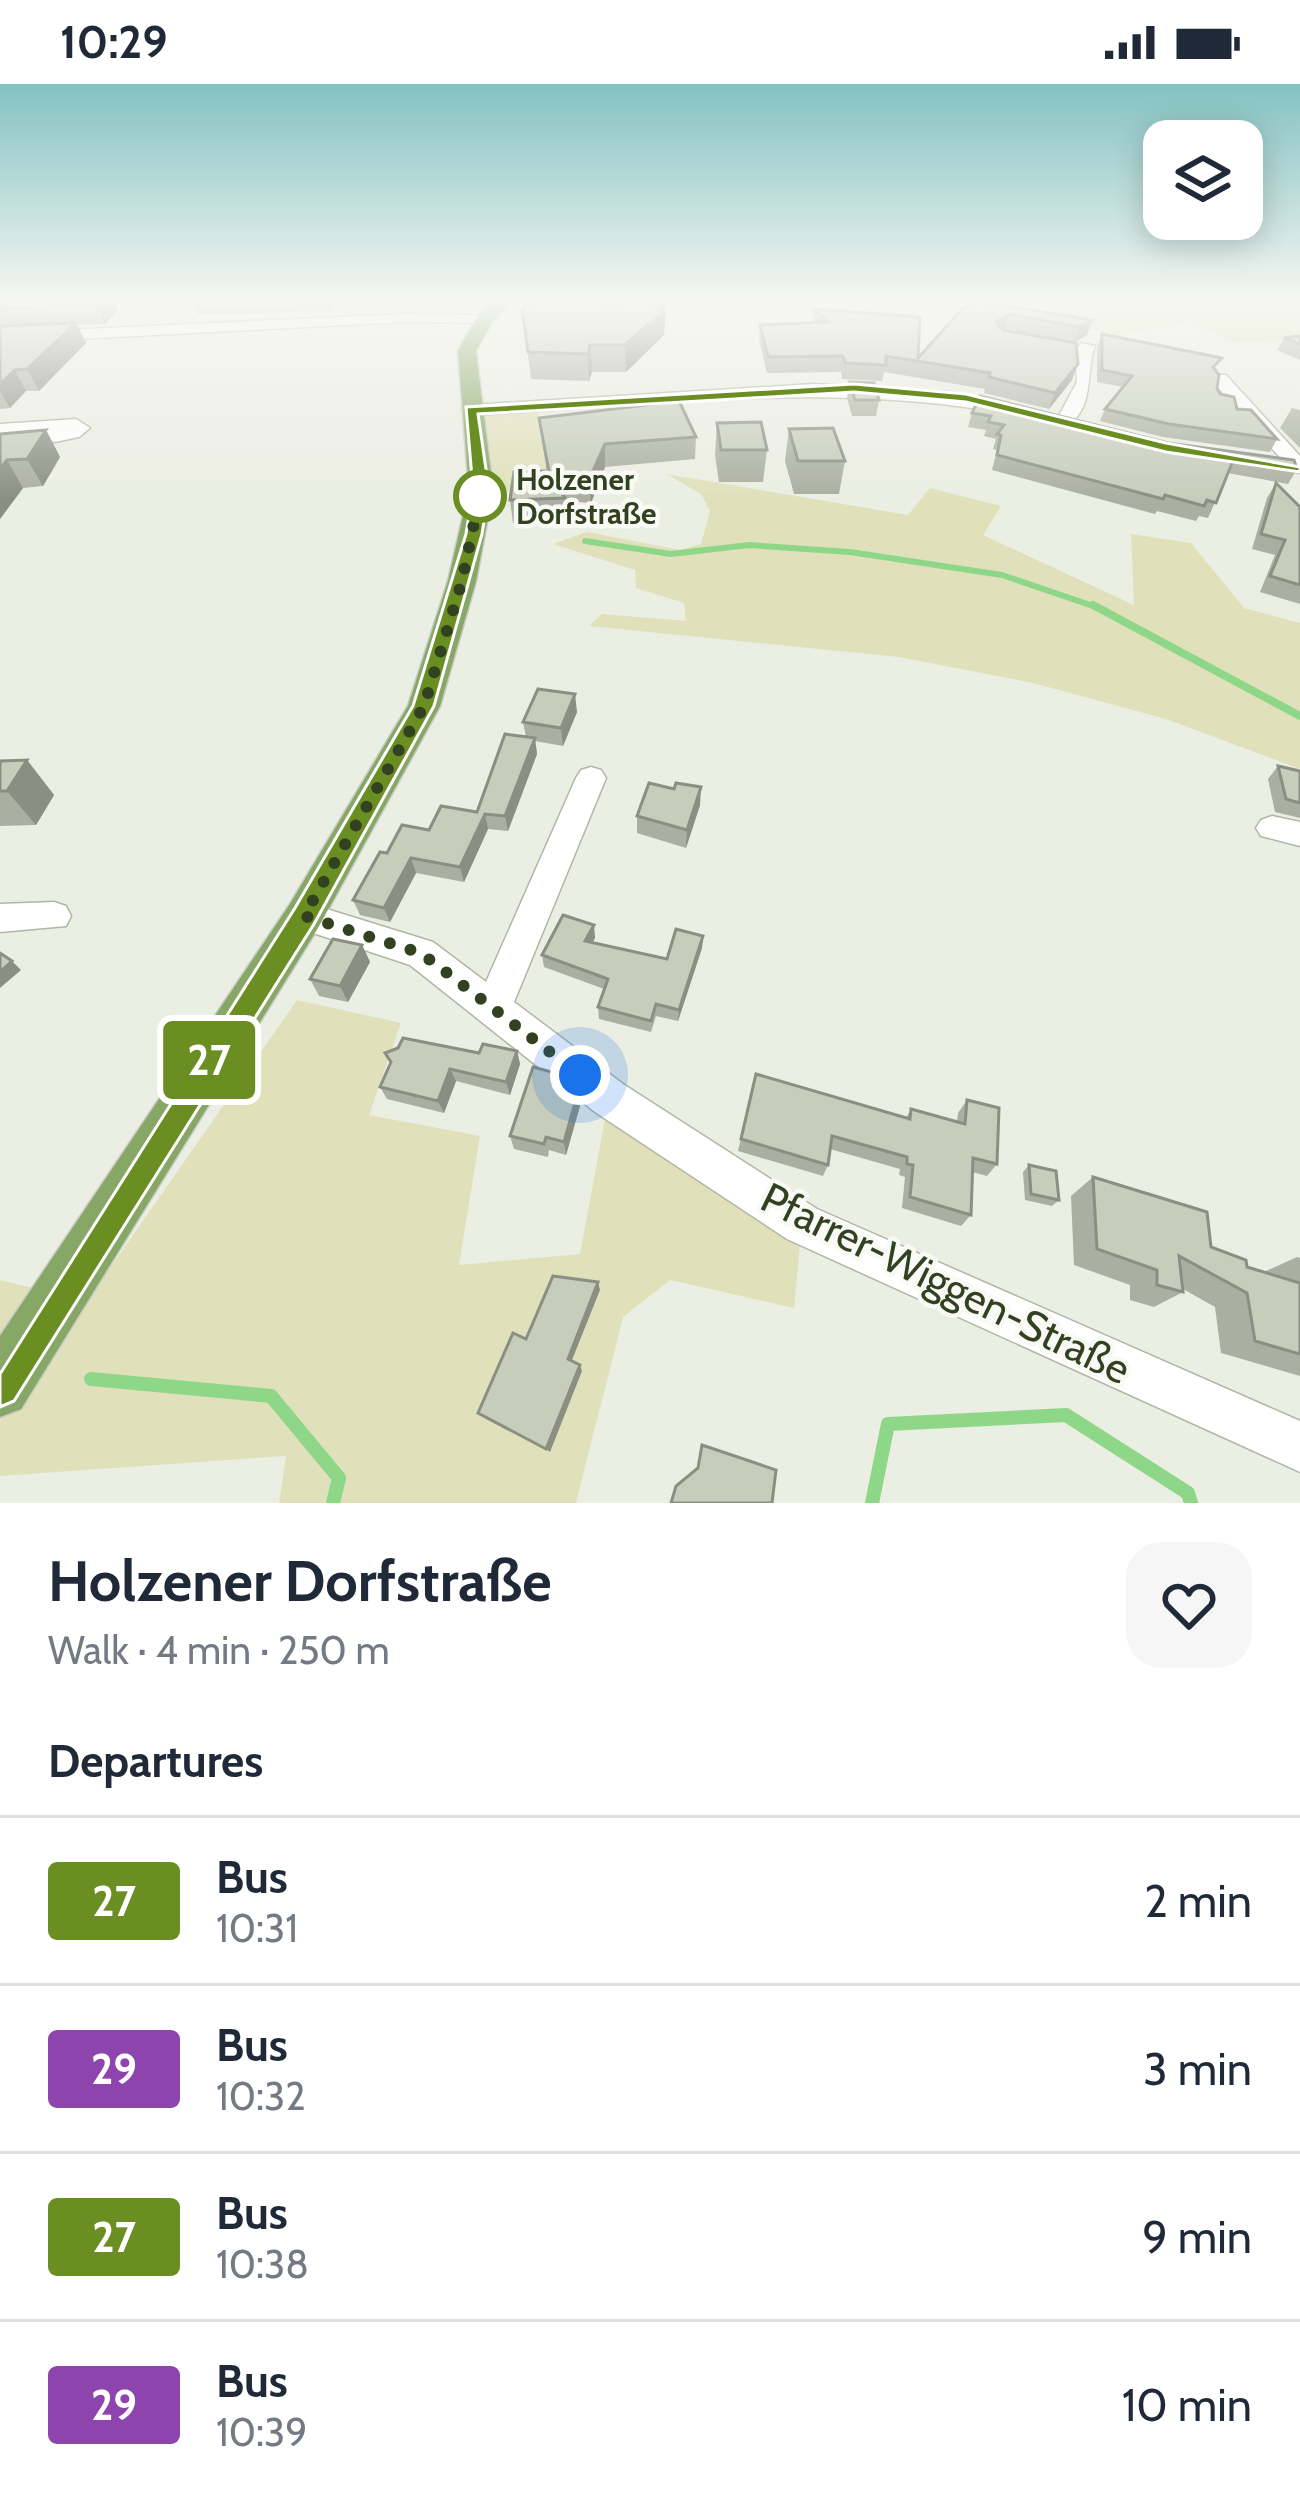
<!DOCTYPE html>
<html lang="en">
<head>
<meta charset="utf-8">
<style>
	body { margin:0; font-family:Cabin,sans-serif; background:#f6f6f7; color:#1f2937; height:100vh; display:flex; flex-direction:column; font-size:45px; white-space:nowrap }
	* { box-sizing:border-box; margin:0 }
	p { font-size:39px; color:#747a83 }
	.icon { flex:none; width:66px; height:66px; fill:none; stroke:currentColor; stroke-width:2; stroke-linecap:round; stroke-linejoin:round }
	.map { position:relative; height:1419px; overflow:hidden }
	.details { display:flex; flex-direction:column; background:#fff; flex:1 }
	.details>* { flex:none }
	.badge { padding:0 24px; border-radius:9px; font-size:42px; line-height:78px }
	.fabs { position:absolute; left:1143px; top:36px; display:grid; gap:24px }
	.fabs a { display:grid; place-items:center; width:120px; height:120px; border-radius:24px; background:#fff; box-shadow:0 6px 30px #0003; font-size:60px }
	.you { position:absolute; width:60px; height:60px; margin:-30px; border:9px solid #fff; border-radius:50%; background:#1a73e8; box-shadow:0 0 0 18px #1a73e833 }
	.map>.badge { position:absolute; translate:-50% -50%; box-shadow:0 0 0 6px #fff }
	h2 { padding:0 48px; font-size:45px; line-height:108px }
	.round { display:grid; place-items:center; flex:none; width:126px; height:126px; border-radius:36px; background:#f6f6f7 }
	.overview { display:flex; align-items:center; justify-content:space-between; height:204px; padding:0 48px }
	h1 { font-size:57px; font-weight:800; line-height:90px }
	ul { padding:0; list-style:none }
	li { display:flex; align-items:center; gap:36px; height:168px; padding:0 48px; border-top:3px solid #e0e1e3 }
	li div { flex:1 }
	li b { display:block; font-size:45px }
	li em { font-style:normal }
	li .badge { min-width:132px; font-weight:700; text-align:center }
	.status { display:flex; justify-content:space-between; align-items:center; height:84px; padding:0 60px; background:#fff; direction:ltr }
	.status svg { height:33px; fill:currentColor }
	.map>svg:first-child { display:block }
	.green { fill:#e0e1bb }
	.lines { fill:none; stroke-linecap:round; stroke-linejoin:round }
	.stream-far2 { stroke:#8fd788; stroke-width:6 }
	.stream-far1 { stroke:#8fd788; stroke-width:8 }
	.stream { stroke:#8fd788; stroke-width:14 }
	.minor-casing { stroke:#b0b7a5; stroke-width:3 }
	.major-casing { stroke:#c6cac1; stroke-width:3 }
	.minor { fill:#fff; fill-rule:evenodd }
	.major { fill:#86a765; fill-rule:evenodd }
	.wall { fill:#abafa1 }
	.shaded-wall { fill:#8b8f83 }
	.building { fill:#c7ccbb; stroke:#8b8f83; stroke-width:3 }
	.line { fill:#6b8e23; stroke:#fff; stroke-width:3 }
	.walk { stroke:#324221; stroke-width:12; stroke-dasharray:0 21.6 }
	.stop-dot { fill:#fff; stroke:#6b8e23; stroke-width:6 }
	.labels { text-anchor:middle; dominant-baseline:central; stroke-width:9; stroke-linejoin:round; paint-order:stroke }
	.far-stop-label { font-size:30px; font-weight:bold; fill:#324221; stroke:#f9faf5; text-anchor:start }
	.near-street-label { font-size:42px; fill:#324221; stroke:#f9faf5 }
</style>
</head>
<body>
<div class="status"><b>10:29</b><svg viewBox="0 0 49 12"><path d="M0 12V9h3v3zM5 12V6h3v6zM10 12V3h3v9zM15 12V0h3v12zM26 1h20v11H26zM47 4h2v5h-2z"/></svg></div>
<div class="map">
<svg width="1300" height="1419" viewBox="0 0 1300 1419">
	<rect width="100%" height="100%" fill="#ebeee3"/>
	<g class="green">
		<path d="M771 217H1300V254L1235 259 1190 239 1117 251 968 223 794 232Z"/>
		<path d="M537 323 541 356 572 408 481 406 471 326Z"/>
		<path d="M666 390 908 431 930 404 1001 422 983 451 1134 521 1131 450 1191 459 1244 524 1300 539V685L1166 635 1033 599 899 573 589 542 602 530 686 537 684 519 636 504 635 486 553 460 587 448 680 466 701 460 710 427 701 410Z"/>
		<path d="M297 916 401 939 369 1031 480 1052 459 1181 580 1170 609 1014 802 1140 794 1224 670 1196 623 1233 576 1419H279L286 1372 0 1392V1196L87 1217Z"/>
	</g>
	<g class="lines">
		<path class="stream-far2" d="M585 457 671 470 749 461 850 468 1002 491 1099 524"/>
		<path class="stream-far1" d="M1093 521 1300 632"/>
		<g class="stream">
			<path d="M91 1295 271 1312 339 1394 333 1419"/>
			<path d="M872 1419 888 1340 1066 1331 1188 1409 1191 1419"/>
		</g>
		<g class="minor-casing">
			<g id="minor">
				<path d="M406 230 484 231 491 235 484 239 406 238 0 259V249Z"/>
				<path d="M1081 259 1095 262C1085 288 1096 326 1064 344L1055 339 1077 298 1075 268Z"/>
				<path d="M1214 291H1226L1300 372V389L1292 387 1214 299Z"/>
				<path d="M813 300 949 308 1023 326 1014 331C833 296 653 322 471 331L462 326 471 321Z"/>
				<path d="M76 335 90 344 79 353 55 358 0 350V340Z"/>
				<path d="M591 683 601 686 606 694 514 918 623 1000 817 1125 1300 1337V1388L787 1155 595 1028 410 881 292 842 287 832 292 822 304 818 433 858 486 898 576 694 581 686Z"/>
				<path d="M1272 732 1300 738V762L1261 752 1256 744 1261 736Z"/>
				<path d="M54 818 66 822 71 832 66 842 0 848V820Z"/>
			</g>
		</g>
		<g class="major-casing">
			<path id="major" d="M494 217H512L492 238 476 267 493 406 476 497 440 622 318 844 21 1325 0 1333V1252L290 820 408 622 448 497 469 406 458 267 478 231Z"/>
		</g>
		<use href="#minor" class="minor"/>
		<use href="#major" class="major"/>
	</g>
	<g class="wall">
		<path d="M0 217H114L118 226 105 240 77 241 86 259 39 307H26L10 324 0 325Z"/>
		<path d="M192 217H331L334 227 197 230Z"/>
		<path d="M396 217H445V219L397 222Z"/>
		<path d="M531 217H678L666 221 664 251 626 288H592L589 297 531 295 522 224Z"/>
		<path d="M964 223 1092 236 1087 251 1075 258 1005 245 1003 246 1072 296 1049 325 984 309 985 305 884 288 882 297 842 295 841 288 767 289 759 256 760 241 812 239 814 225 918 274Z"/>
		<path d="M1102 250 1216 287 1217 304 1220 310 1277 355 1270 368 1163 353 1100 337 1105 325 1123 303 1097 298V262Z"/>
		<path d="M1300 252V276L1277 266 1284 254Z"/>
		<path d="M850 298 879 316 876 332H852L847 314Z"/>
		<path d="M1292 324 1300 326V364L1280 344Z"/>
		<path d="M972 329 1168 359 1297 385 1288 400 1228 389 1208 434 1199 432 1196 437 1157 427 1155 430 992 386 997 366 993 365 996 355 984 352 986 346 968 343Z"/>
		<path d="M539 334 696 353 695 375 605 383 591 419 565 417 566 437 513 439 510 416 547 388Z"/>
		<path d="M717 339 767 366 763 398H719L715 371Z"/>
		<path d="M789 345 845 377 839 410H794L785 377Z"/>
		<path d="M46 346 60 373 43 402 23 404 0 435V350Z"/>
		<path d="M1276 399 1300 423V520L1260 508 1275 471 1252 465 1267 414Z"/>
		<path d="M577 628 563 662 535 657 537 670 508 747 488 745 464 798 416 789 390 838 360 831 353 816 387 769 429 746 477 728 526 653 523 638Z"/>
		<path d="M27 676 54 711 36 741 0 742V677Z"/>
		<path d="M1278 682 1300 687V734L1275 728 1268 695Z"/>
		<path d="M700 721 686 764 637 749V732Z"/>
		<path d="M703 852 702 864 678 937 656 932 651 948 599 935 598 923 604 905 544 883 542 871 595 854 592 859 667 875Z"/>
		<path d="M362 861 370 878 348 918 319 912 310 895Z"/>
		<path d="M517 967 520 980 510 1011 456 997 444 1029 387 1015 380 1003 391 980 385 969H479Z"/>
		<path d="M756 990 906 1034 911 1025 957 1037 958 1029 967 1016 997 1080 987 1092 972 1088 971 1131 961 1142 902 1124 905 1093 899 1091 900 1085 830 1065 828 1081 823 1092 738 1067Z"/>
		<path d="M580 1022 566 1071 549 1066 548 1073 514 1065 510 1052Z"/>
		<path d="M1029 1081 1059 1116 1052 1122 1025 1116 1023 1088Z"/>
		<path d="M1093 1093 1247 1183 1264 1188 1297 1173 1300 1174V1292L1221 1269 1215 1223 1183 1205V1208L1154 1223 1130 1216V1201L1074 1181 1071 1112Z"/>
	</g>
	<g class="shaded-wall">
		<path d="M98 217H114L118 226 105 240 96 220Z"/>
		<path d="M606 217H678L666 221 664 251 626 288 625 261 607 241Z"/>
		<path d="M1009 230 1005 245 992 254 996 238Z"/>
		<path d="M1092 236 1087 251 1075 258 1080 243Z"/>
		<path d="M76 239 86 259 39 307 27 285Z"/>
		<path d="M590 261 592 288 589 297 588 270Z"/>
		<path d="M1078 280 1072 296 1049 325 1055 309Z"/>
		<path d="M15 286 26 307 10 324 0 307V300Z"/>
		<path d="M46 346 60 373 43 402 27 375Z"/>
		<path d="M605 360V383L591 419 589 396Z"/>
		<path d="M7 376 23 404 0 435V385Z"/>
		<path d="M575 610 577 628 563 662 561 644Z"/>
		<path d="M535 654 537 670 508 747 505 732Z"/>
		<path d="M27 676 54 711 36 741 7 707Z"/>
		<path d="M701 703 700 721 686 764 687 746Z"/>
		<path d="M485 730 488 745 464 798 460 783Z"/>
		<path d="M411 774 416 789 390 838 384 824Z"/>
		<path d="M594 841 595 854 586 870 585 857Z"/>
		<path d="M703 852 702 864 678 937 679 926Z"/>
		<path d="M362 861 370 878 348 918 340 902Z"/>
		<path d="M12 877 21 886 0 904V888Z"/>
		<path d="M517 967 520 980 510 1011 506 998Z"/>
		<path d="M450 985 456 997 444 1029 438 1017Z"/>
		<path d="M578 1008 580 1022 566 1071 564 1058Z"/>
		<path d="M598 1198 600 1206 570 1281 568 1275Z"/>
		<path d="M580 1281 582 1287 550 1368 546 1365Z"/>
	</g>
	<g class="building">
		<path d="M0 217H98L96 220 0 225Z"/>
		<path d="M531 217H606V219L665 217 658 225 665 226 625 261H590L588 270 528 268 522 224Z"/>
		<path d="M977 217 1092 236 1080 243 1009 230 996 238 1003 246 1076 259 1078 280 1055 309 989 293 990 289 886 272V281L845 279 843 272 768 273 760 241 829 238 814 225 920 233 918 274 964 223 971 224Z"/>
		<path d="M76 239 27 285 15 286 0 300V242Z"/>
		<path d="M1102 250 1222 274 1213 283 1219 291 1217 304 1220 310 1234 313 1237 325 1251 326 1277 355 1169 340 1105 325 1132 292 1102 286Z"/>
		<path d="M1300 252V260L1284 254Z"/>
		<path d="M850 298 874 299 879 316H855Z"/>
		<path d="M980 312 1168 359 1294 376 1297 385 1234 374 1216 419 1207 416 1204 422 1165 411 1163 415 997 371 1001 351 997 350 1004 341 988 338 991 332 972 329Z"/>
		<path d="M679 317 696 353 605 360 589 396 551 393 565 414 510 416 514 388 546 387 550 393 539 334Z"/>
		<path d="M761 338 767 366H721L717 339Z"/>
		<path d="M833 344 845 377H798L789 345Z"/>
		<path d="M46 346 27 375 7 376 0 385V350Z"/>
		<path d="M1276 399 1300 423V501L1270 492 1285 456 1261 450Z"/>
		<path d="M538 605 575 610 561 644 523 638Z"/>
		<path d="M505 650 535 654 505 732 485 730 460 783 411 774 384 824 353 816 380 768 387 769 402 741 429 746 441 722 477 728Z"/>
		<path d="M27 676 7 707H0V677Z"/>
		<path d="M1278 682 1300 687V719L1286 715Z"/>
		<path d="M649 699 674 705 676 699 701 703 687 746 637 732Z"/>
		<path d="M563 831 594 841 585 857 667 875 676 845 703 852 679 926 656 920 651 937 598 923 608 895 542 871Z"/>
		<path d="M333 855 362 861 340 902 310 895Z"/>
		<path d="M0 869 12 877 0 888Z"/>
		<path d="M403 954 479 969 483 960 517 967 506 998 450 985 438 1017 380 1003 391 978 385 969 398 964Z"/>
		<path d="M533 983 552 988 578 1008 564 1058 546 1053 544 1060 510 1052Z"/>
		<path d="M756 990 910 1035 911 1025 965 1040 967 1016 999 1024 997 1080 973 1074 971 1131 910 1113 913 1081 907 1080V1073L832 1052 828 1081 741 1055Z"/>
		<path d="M1029 1081 1056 1087 1059 1116 1031 1110Z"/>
		<path d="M1093 1093 1207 1128 1211 1163 1246 1176 1247 1183 1300 1199V1270L1255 1257 1247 1209 1179 1172 1183 1208 1157 1201V1186L1097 1165Z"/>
		<path d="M553 1192 598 1198 568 1275 580 1281 546 1365 478 1329 513 1249 526 1255Z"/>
		<path d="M702 1361 776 1386 772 1419H671L676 1402 698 1384Z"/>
	</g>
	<linearGradient id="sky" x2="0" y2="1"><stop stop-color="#84c2c2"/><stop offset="0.52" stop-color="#f6f7f2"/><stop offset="1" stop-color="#f6f7f2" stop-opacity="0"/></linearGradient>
	<rect width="1300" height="416" fill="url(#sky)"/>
	<path class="line" d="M854 300 966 310 1166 359 1300 383V388L1166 368 966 318 854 308 478 330 489 406 482 450 434 622 314 840 14 1317 0 1323V1290L295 824 413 622 466 450 473 406 466 323Z"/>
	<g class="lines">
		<path class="walk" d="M480 412 481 406 462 497 424 622 304 832 421 869 580 991"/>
	</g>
	<circle class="stop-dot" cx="480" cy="412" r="24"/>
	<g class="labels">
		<g class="far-stop-label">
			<text x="516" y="395">Holzener<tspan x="516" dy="34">Dorfstraße</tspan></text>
		</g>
		<g class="near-street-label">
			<text transform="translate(946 1199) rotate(26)">Pfarrer-Wiggen-Straße</text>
		</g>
	</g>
</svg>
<div class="fabs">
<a><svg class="icon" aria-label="layers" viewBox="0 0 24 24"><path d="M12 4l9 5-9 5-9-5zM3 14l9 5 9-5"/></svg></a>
</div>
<div class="you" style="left:580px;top:991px"></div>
<b class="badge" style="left:209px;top:976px;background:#6b8e23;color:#fff">27</b>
</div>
<section class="details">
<div class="overview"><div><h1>Holzener Dorfstraße</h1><p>Walk · 4 min · 250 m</p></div><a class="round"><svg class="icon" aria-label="heart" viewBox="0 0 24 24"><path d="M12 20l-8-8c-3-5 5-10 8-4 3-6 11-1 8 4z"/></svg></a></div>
<h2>Departures</h2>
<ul>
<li><span class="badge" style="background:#6b8e23;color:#fff">27</span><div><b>Bus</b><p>10:31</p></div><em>2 min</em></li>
<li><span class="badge" style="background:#8e44ad;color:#fff">29</span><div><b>Bus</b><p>10:32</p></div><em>3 min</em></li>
<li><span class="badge" style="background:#6b8e23;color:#fff">27</span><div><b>Bus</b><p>10:38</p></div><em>9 min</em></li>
<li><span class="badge" style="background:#8e44ad;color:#fff">29</span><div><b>Bus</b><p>10:39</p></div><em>10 min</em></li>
</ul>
</section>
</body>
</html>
